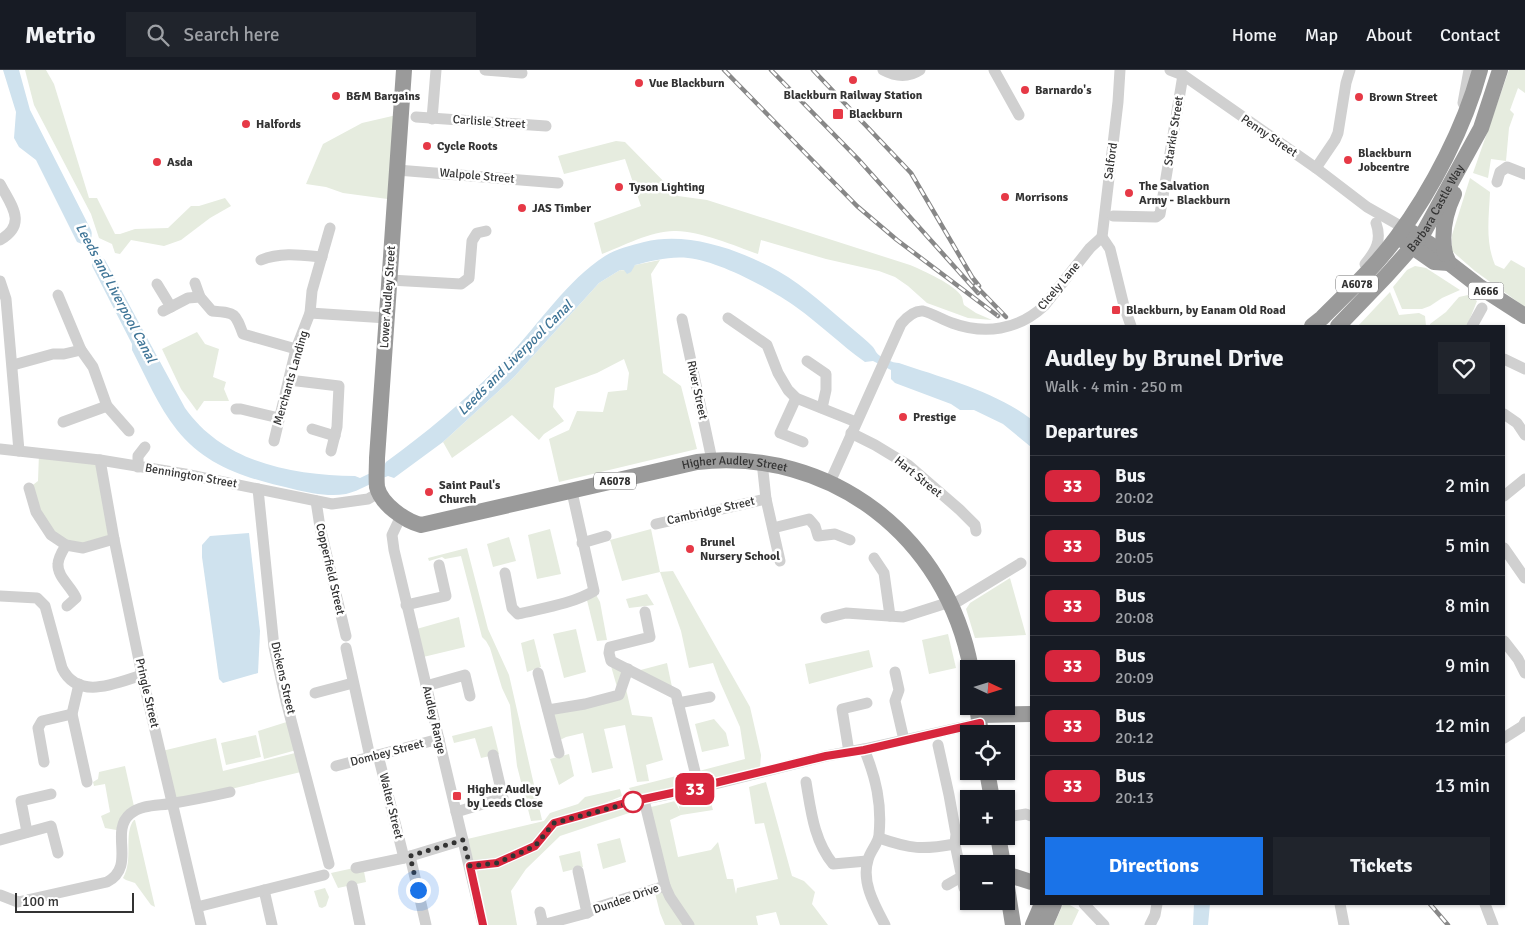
<!DOCTYPE html>
<html lang="en">
<head>
<meta charset="utf-8">
<style>
	body { margin:0; font-family:Signika,sans-serif; background:#20242c; color:#f1f3f6; height:100vh; display:flex; flex-direction:column; font-size:19px; white-space:nowrap }
	* { box-sizing:border-box; margin:0 }
	p { font-size:16px; color:#9ea1a6 }
	.icon { flex:none; width:28px; height:28px; fill:none; stroke:currentColor; stroke-width:2; stroke-linecap:round; stroke-linejoin:round }
	.map { position:relative; flex:1; overflow:hidden }
	.sheet { position:absolute; left:1030px; top:255px; width:475px; height:580px; display:flex; flex-direction:column; background:#171b24; border-radius:0px; box-shadow:0 1px 4px #0004 }
	.sheet>* { flex:none }
	.badge { padding:0 10px; border-radius:8px; font-size:18px; line-height:32px }
	.needle { width:32px; rotate:94deg }
	.tools { position:absolute; left:960px; top:590px; display:grid; gap:10px }
	.tools a { display:grid; place-items:center; width:55px; height:55px; border-radius:0px; background:#171b24; box-shadow:0 1px 4px #0004; font-size:25px }
	.scale { position:absolute; left:15px; bottom:12px; width:119px; box-sizing:border-box; padding-left:5px; border:2px solid #333; border-top:0; font-size:14px; line-height:18px; white-space:nowrap; color:#333; -webkit-text-stroke:4px #fff; paint-order:stroke }
	.you { position:absolute; width:25px; height:25px; margin:-12px; border:4px solid #fff; border-radius:50%; background:#1a73e8; box-shadow:0 0 0 8px #1a73e833 }
	.map>.badge { position:absolute; translate:-50% -50%; box-shadow:0 0 0 2px #fff }
	h2 { padding:0 15px; font-size:19px; line-height:45px }
	.round { display:grid; place-items:center; flex:none; width:52px; height:52px; border-radius:0px; background:#20242c }
	.summary { display:flex; align-items:center; justify-content:space-between; height:85px; padding:0 15px }
	h1 { font-size:24px; font-weight:800; line-height:38px }
	.button { display:flex; gap:10px; margin-top:auto; padding:10px 15px }
	.button a { flex:1; height:58px; border-radius:0px; background:#1a73e8; color:#fff; font-size:20px; font-weight:800; line-height:58px; text-align:center }
	.button a+a { background:#20242c; color:#f1f3f6 }
	ul { padding:0; list-style:none }
	li { display:flex; align-items:center; gap:15px; height:60px; padding:0 15px; border-top:1px solid #363941 }
	li div { flex:1 }
	li b { display:block; font-size:19px }
	li em { font-style:normal }
	li .badge { min-width:55px; font-weight:700; text-align:center }
	header { display:flex; align-items:center; gap:30px; box-sizing:border-box; height:70px; padding:0 25px; background:#171b24; border-bottom:1px solid #363941 }
	header strong { font-size:24px }
	nav { display:flex; gap:28px; margin-inline-start:auto; font-size:18px }
	.search { width:350px; height:45px; background:#20242c; display:flex; align-items:center; gap:12px; box-sizing:border-box; padding:0 18px; border-radius:0px; color:#9ea1a6; font-size:19px }
	.map>svg:first-child { display:block }
	.green { fill:#e6ecdf }
	.water { fill:#cfe2ee }
	.lines { fill:none; stroke-linecap:round; stroke-linejoin:round }
	.minor { stroke:#d0d0d0; stroke-width:11 }
	.highway { stroke:#9a9a9a; stroke-width:16 }
	.rail-casing { stroke:#888; stroke-width:4.5 }
	.rail { stroke:#fff; stroke-width:2.5; stroke-dasharray:8; stroke-linecap:butt }
	.line-casing { stroke:#fff; stroke-width:11 }
	.line { stroke:#d7263d; stroke-width:8 }
	.walk { stroke:#333; stroke-width:5; stroke-dasharray:0 9 }
	.poi-dot { fill:#e63946; stroke:#fff; stroke-width:2 }
	.stop-dot { fill:#fff; stroke:#d7263d; stroke-width:2.5 }
	.labels { text-anchor:middle; dominant-baseline:central; stroke-width:5; stroke-linejoin:round; paint-order:stroke }
	.shield { fill:#fff; stroke:#707070; stroke-width:1 }
	.shield-label { font-size:11px; font-weight:bold; fill:#333 }
	.poi-label { font-size:12px; font-weight:bold; fill:#333; stroke:#fff; text-anchor:start }
	.street-label { font-size:12px; fill:#333; stroke:#fff }
	.water-label { font-size:14px; font-style:italic; fill:#3f7597; stroke:#fff }
</style>
</head>
<body>
<header>
<strong>Metrio</strong>
<div class="search"><svg class="icon" aria-label="search" viewBox="0 0 24 24"><circle cx="10" cy="10" r="6"/><path d="M15 15l6 6"/></svg>Search here</div>
<nav><a>Home</a><a>Map</a><a>About</a><a>Contact</a></nav>
</header>
<div class="map">
<svg width="1525" height="855" viewBox="0 0 1525 855">
	<rect width="100%" height="100%" fill="#fff"/>
	<g class="green">
		<path d="M25 0H46L54 14 89 128H97L115 164H120L135 159 168 158 191 136H199L225 128 231 136 210 148 181 170 164 176 131 170 120 184 115 183 112 174 99 168 91 144 34 35Z"/>
		<path d="M1509 0H1525V23L1518 18 1510 40 1514 44 1509 58 1506 91 1491 89 1488 108 1473 103Z"/>
		<path d="M401 44 395 130 343 123 326 117 306 114 323 74 362 53Z"/>
		<path d="M616 71 625 72 678 126 707 130 910 195C922 200 956 215 962 227 963 230 963 233 964 235L976 243 992 250 968 248 927 233 908 216 895 207 879 201 826 189 761 170 758 184C735 176 700 161 676 161 653 160 623 176 602 184L594 153 641 136 625 89 564 104 558 86Z"/>
		<path d="M1470 108 1490 122C1489 147 1485 171 1495 195L1504 199 1511 190 1525 198V237L1475 201 1452 181V165Z"/>
		<path d="M660 190 651 204 663 303 681 316 697 379 559 412 549 369 569 360 577 341 603 342 608 322 627 320 629 303 624 289 597 303 555 318 553 337 564 351 544 364 539 370 512 345 452 388 443 372 514 307 599 213 620 200C625 201 631 199 635 195Z"/>
		<path d="M1415 196 1426 198 1460 220 1442 228 1430 236 1422 239H1402L1393 217 1407 200Z"/>
		<path d="M1390 222 1399 245 1419 243 1425 246 1426 256H1358Z"/>
		<path d="M1468 225 1477 231 1467 256H1430V254L1446 242 1459 227Z"/>
		<path d="M197 262 205 274 219 279 213 307 226 312 224 319 229 331H204L197 341 181 319 162 279Z"/>
		<path d="M39 383 100 390 114 469 83 478 51 465 29 418 38 411Z"/>
		<path d="M550 459 561 504 537 509 528 465Z"/>
		<path d="M651 459 660 502 673 501 750 637 761 685 760 698 703 712 699 701 745 689 740 657 720 612 713 593 689 598 681 561 660 502 622 511 610 470Z"/>
		<path d="M509 467 516 491 493 497 487 474Z"/>
		<path d="M467 478 488 559 509 605 542 750 531 751 517 696 510 635 502 618 490 578 486 571 482 567 461 486 445 489 442 487 429 491 428 488Z"/>
		<path d="M1010 508 1026 565 975 568 966 539 970 533Z"/>
		<path d="M594 521 600 532 607 570 597 571 586 526Z"/>
		<path d="M647 524 654 535 629 538 626 529Z"/>
		<path d="M459 547 465 577 419 588 413 560Z"/>
		<path d="M576 559 586 602 564 608 553 564Z"/>
		<path d="M948 564 956 598 929 604 922 570Z"/>
		<path d="M534 569 541 597 527 602 521 573Z"/>
		<path d="M869 580 873 597 809 614 805 594Z"/>
		<path d="M667 593 673 622 633 602Z"/>
		<path d="M611 596 621 597 632 645 652 647 663 690 646 695 649 711 637 712 625 655 604 659 613 698 592 703 583 663 566 667 556 672 548 640 619 624Z"/>
		<path d="M714 649 726 663 729 676 702 682 695 654Z"/>
		<path d="M293 650 300 679 264 689 258 661Z"/>
		<path d="M492 656 499 684 481 688 475 668 454 673 452 666Z"/>
		<path d="M256 665 261 687 226 695 221 673Z"/>
		<path d="M216 668 223 701 299 682 305 701 173 733 162 681Z"/>
		<path d="M569 684 574 706 559 715 550 689Z"/>
		<path d="M125 696 135 741 122 761 105 758 101 746 110 742 105 714 94 716 93 712 98 709 99 702Z"/>
		<path d="M692 702 694 713 633 726 629 718Z"/>
		<path d="M766 712 792 806 804 811 815 822 812 834 828 855H780L776 842 756 846 758 855H665L660 843 654 819 665 816 651 737 675 731 680 741 677 730 708 722 713 740 681 745 670 750 678 787 711 780 718 772 727 809H733L736 824 737 818 778 809 764 753 755 754 749 717Z"/>
		<path d="M620 719 622 726 563 750 629 737 632 742 560 766 526 799 511 821 517 855H484L463 770 544 751 550 743 578 734 585 727Z"/>
		<path d="M134 750H135L155 837 151 835 135 813 126 810 123 808C134 790 123 763 134 750Z"/>
		<path d="M620 768 626 792 603 799 597 774Z"/>
		<path d="M580 781 583 797 563 802 559 786Z"/>
		<path d="M363 796 366 812 338 818 331 803Z"/>
		<path d="M325 818 329 827 326 836 322 838 319 837 314 821Z"/>
		<path d="M1063 834H1068L1079 840 1072 855H1054Z"/>
	</g>
	<g class="water">
		<path d="M3 0H19L30 40 91 160C93 165 90 168 92 173 93 180 99 186 105 190L185 338C224 393 292 405 355 406L360 408 383 397 386 392C426 363 463 332 498 297 534 262 563 213 605 186 616 179 632 175 644 172 688 161 740 180 778 201 806 217 831 241 855 261 861 266 867 271 872 276 874 278 875 280 876 282 880 288 893 293 899 293 943 308 994 321 1031 349V377L1003 354 974 340H960L951 334 895 313 891 309V300L873 291 865 292C841 275 820 254 796 237 771 219 719 191 688 188 670 186 652 191 635 195L631 202 627 204 624 200H620L599 213 514 307 478 340 443 372 394 408 388 406C375 411 359 421 346 424 329 427 310 423 293 419 249 409 206 397 177 360 158 336 146 307 132 280V274L92 196V187L87 176 77 172 36 90 19 77 14 68 16 42Z"/>
		<path d="M249 463 260 561 258 603 223 613 219 609 202 487V475L210 466Z"/>
		<path d="M1194 834H1210L1208 855H1193Z"/>
	</g>
	<g class="lines">
		<g class="minor">
			<path d="M485 0 522 3"/>
			<path d="M883 0C896 7 908 8 920 0"/>
			<path d="M994 0 1019 45"/>
			<path d="M1120 0 1118 32 1102 167 1110 179 1124 236 1131 256"/>
			<path d="M1170 0 1183 5 1316 98 1367 137 1404 158"/>
			<path d="M1463 33 1469 0"/>
			<path d="M416 47 546 56"/>
			<path d="M432 49 436 0"/>
			<path d="M1316 98 1335 70 1338 63 1346 13 1350 0"/>
			<path d="M397 100 558 113"/>
			<path d="M1497 112 1500 102 1507 97 1525 104"/>
			<path d="M0 114C11 135 28 154 0 170"/>
			<path d="M1113 146 1156 147 1160 144 1183 5"/>
			<path d="M261 190C281 182 301 185 322 187"/>
			<path d="M1365 194C1376 181 1382 170 1376 153"/>
			<path d="M390 210 461 214 469 208 472 171 477 163 486 161"/>
			<path d="M0 211 6 229 19 381"/>
			<path d="M195 213 200 227"/>
			<path d="M157 214 171 237"/>
			<path d="M58 225 81 280 93 297 107 336 129 361"/>
			<path d="M163 241 188 228 200 227 212 241C235 243 235 242 243 264L296 279"/>
			<path d="M310 243 387 248"/>
			<path d="M728 248 767 275 778 303 788 320 796 328 856 352"/>
			<path d="M682 249 712 390"/>
			<path d="M1472 256 1482 238"/>
			<path d="M1504 289 1525 299"/>
			<path d="M807 291 826 304V320L822 338"/>
			<path d="M13 295 53 284H64L81 280"/>
			<path d="M289 310 339 316 337 357 331 381"/>
			<path d="M796 328 780 363 803 372"/>
			<path d="M236 339H241L279 348"/>
			<path d="M1504 344 1517 353 1525 365"/>
			<path d="M63 352 107 336"/>
			<path d="M312 359 335 366"/>
			<path d="M851 363 875 375 908 395 960 440 975 455 976 461"/>
			<path d="M274 371 296 279 310 243 312 221 330 158"/>
			<path d="M0 379 100 390 185 404 332 434 368 429 380 422"/>
			<path d="M100 390 114 469 142 605 201 855"/>
			<path d="M762 392 766 429 780 491"/>
			<path d="M138 397V386L145 377"/>
			<path d="M830 412 901 254C906 248 914 240 923 241 932 243 943 250 952 253 985 265 1018 260 1044 236L1090 178 1102 167"/>
			<path d="M29 418 36 442 51 465 66 475 83 478 114 469"/>
			<path d="M258 419 274 577 286 631 329 794"/>
			<path d="M1504 426 1525 409"/>
			<path d="M316 431 320 457 346 566"/>
			<path d="M401 446 392 465 394 480 483 855"/>
			<path d="M656 454 766 429"/>
			<path d="M773 458 809 449 815 456 818 466 835 464 850 470"/>
			<path d="M582 473 606 466"/>
			<path d="M66 475C63 480 58 488 58 494 57 507 72 517 76 528L67 536"/>
			<path d="M1504 478 1525 508"/>
			<path d="M874 488 884 503 890 546"/>
			<path d="M505 503 512 538 518 544C543 538 572 534 594 521L572 422"/>
			<path d="M0 526 37 528 45 536 62 598C78 631 116 613 142 605"/>
			<path d="M406 535 446 526 439 495"/>
			<path d="M952 535 1021 493"/>
			<path d="M645 542 650 567 610 577 609 583 611 591 676 624 699 718"/>
			<path d="M826 548 846 543 903 547 950 532"/>
			<path d="M1504 571 1518 589 1525 603"/>
			<path d="M346 578 370 687"/>
			<path d="M895 602 899 620 895 631 904 670"/>
			<path d="M538 603 559 683"/>
			<path d="M79 614 72 644 87 712"/>
			<path d="M426 616 465 605 470 626"/>
			<path d="M315 623 353 613"/>
			<path d="M678 633 710 627"/>
			<path d="M548 640 585 634 619 625 628 599"/>
			<path d="M1504 668 1523 656 1525 652"/>
			<path d="M938 675 949 725 956 764 955 774 964 818"/>
			<path d="M864 679C876 708 882 734 879 765 878 774 870 781 868 790 861 812 875 836 885 855"/>
			<path d="M849 682 842 639 867 633"/>
			<path d="M378 685 404 788"/>
			<path d="M44 692 38 658 42 651 72 644"/>
			<path d="M336 696 439 669"/>
			<path d="M806 712C811 741 814 771 833 794L867 791"/>
			<path d="M644 730 665 816 670 827 689 855"/>
			<path d="M456 742 503 728 493 685"/>
			<path d="M1006 747 1026 744 1031 746"/>
			<path d="M27 762 21 731 51 724"/>
			<path d="M879 768C911 779 922 780 955 774"/>
			<path d="M0 770 51 756 58 783"/>
			<path d="M410 786 426 855"/>
			<path d="M470 796 497 793 535 776 554 753 625 733 699 718 826 686 864 679 980 653"/>
			<path d="M356 798 404 788 463 770"/>
			<path d="M578 801 587 843"/>
			<path d="M947 815 961 807"/>
			<path d="M352 816 360 855"/>
			<path d="M264 820 272 855"/>
			<path d="M0 825 18 832 107 812C137 796 109 762 130 744 142 734 159 736 174 733 193 730 212 726 230 722"/>
			<path d="M1084 834 1104 855"/>
			<path d="M1340 834 1344 855"/>
			<path d="M1485 834 1493 855"/>
			<path d="M197 837 324 805"/>
			<path d="M540 842 543 855"/>
			<path d="M542 855 587 843 595 838 665 816"/>
			<path d="M1150 855 1155 845 1157 834"/>
		</g>
		<g class="highway">
			<path id="s1" d="M404 0 377 388C377 397 376 408 377 417 381 434 405 451 421 455L697 392C831 377 947 467 971 599"/>
			<path d="M1411 162 1445 184 1449 193 1480 217 1525 246"/>
			<path d="M1404 171 1434 192 1449 193"/>
			<path d="M1445 184C1441 164 1445 143 1454 124"/>
			<path d="M1312 256 1322 248C1348 222 1375 197 1397 167 1432 120 1465 56 1480 0"/>
			<path id="s2" d="M1338 256 1387 205 1412 177 1425 160 1481 58 1500 0"/>
			<path d="M977 636 981 664"/>
			<path d="M979 645 1031 644"/>
			<path d="M987 701 992 729"/>
			<path d="M998 766 1003 794"/>
			<path d="M1006 804 1031 812"/>
			<path d="M1006 811 1013 855"/>
			<path d="M1033 855 1042 834"/>
			<path d="M1045 855 1054 834"/>
		</g>
		<g class="rail-casing">
			<g id="rail">
				<path d="M724 0 857 136 897 170 998 246"/>
				<path d="M771 0 858 89 978 223"/>
				<path d="M813 0 911 103 972 207 979 216"/>
				<path d="M975 215 1006 247"/>
				<path d="M1430 834 1448 855"/>
			</g>
		</g>
		<use href="#rail" class="rail"/>
	</g>
	<g class="lines">
		<g class="line-casing">
			<path id="line" d="M483 855 470 796 497 793 535 776 554 753 625 733 686 720 826 686 864 680 980 653 981 664"/>
		</g>
		<use href="#line" class="line"/>
		<path class="walk" d="M418 820 410 786 463 770 470 796 497 793 535 776 554 753 633 732"/>
	</g>
	<g class="poi-dot">
		<circle cx="853" cy="10" r="5"/>
		<circle cx="639" cy="13" r="5"/>
		<circle cx="1025" cy="20" r="5"/>
		<circle cx="336" cy="26" r="5"/>
		<circle cx="1359" cy="27" r="5"/>
		<rect x="832" y="38" width="12" height="12" rx="2.5"/>
		<circle cx="246" cy="54" r="5"/>
		<circle cx="427" cy="76" r="5"/>
		<circle cx="1348" cy="90" r="5"/>
		<circle cx="157" cy="92" r="5"/>
		<circle cx="619" cy="117" r="5"/>
		<circle cx="1129" cy="123" r="5"/>
		<circle cx="1005" cy="127" r="5"/>
		<circle cx="522" cy="138" r="5"/>
		<rect x="1111" y="235" width="10" height="10" rx="2.5"/>
		<circle cx="903" cy="347" r="5"/>
		<circle cx="429" cy="422" r="5"/>
		<circle cx="690" cy="479" r="5"/>
		<rect x="452" y="721" width="10" height="10" rx="2.5"/>
	</g>
	<circle class="stop-dot" cx="633" cy="732" r="10"/>
	<g class="labels">
		<g class="shield">
			<rect x="1336" y="205.5" width="42" height="17" rx="4"/>
			<rect x="1468.5" y="212.5" width="35" height="17" rx="4"/>
			<rect x="594" y="402.5" width="42" height="17" rx="4"/>
		</g>
		<g class="shield-label">
			<text x="1357" y="214">A6078</text>
			<text x="1486" y="221">A666</text>
			<text x="615" y="411">A6078</text>
		</g>
		<g class="poi-label">
			<text x="649" y="13">Vue Blackburn</text>
			<text x="1035" y="20">Barnardo's</text>
			<text x="853" y="25" text-anchor="middle">Blackburn Railway Station</text>
			<text x="346" y="26">B&amp;M Bargains</text>
			<text x="1369" y="27">Brown Street</text>
			<text x="849" y="44">Blackburn</text>
			<text x="256" y="54">Halfords</text>
			<text x="437" y="76">Cycle Roots</text>
			<text x="1358" y="83">Blackburn<tspan x="1358" dy="14">Jobcentre</tspan></text>
			<text x="167" y="92">Asda</text>
			<text x="1139" y="116">The Salvation<tspan x="1139" dy="14">Army - Blackburn</tspan></text>
			<text x="629" y="117">Tyson Lighting</text>
			<text x="1015" y="127">Morrisons</text>
			<text x="532" y="138">JAS Timber</text>
			<text x="1126" y="240">Blackburn, by Eanam Old Road</text>
			<text x="913" y="347">Prestige</text>
			<text x="439" y="415">Saint Paul's<tspan x="439" dy="14">Church</tspan></text>
			<text x="700" y="472">Brunel<tspan x="700" dy="14">Nursery School</tspan></text>
			<text x="467" y="719">Higher Audley<tspan x="467" dy="14">by Leeds Close</tspan></text>
		</g>
		<g class="street-label">
			<text transform="translate(489 52) rotate(4)">Carlisle Street</text>
			<text transform="translate(1174 61) rotate(-81)">Starkie Street</text>
			<text transform="translate(1269 66) rotate(34)">Penny Street</text>
			<text transform="translate(1111 91) rotate(-82)">Salford</text>
			<text transform="translate(477 106) rotate(5)">Walpole Street</text>
			<text stroke="none"><textPath href="#s2" startOffset="154">Barbara Castle Way</textPath></text>
			<text transform="translate(1059 216) rotate(-50)">Cicely Lane</text>
			<text transform="translate(388 227) rotate(-86)">Lower Audley Street</text>
			<text transform="translate(291 308) rotate(-74)">Merchants Landing</text>
			<text transform="translate(697 320) rotate(78)">River Street</text>
			<text stroke="none"><textPath href="#s1" startOffset="799">Higher Audley Street</textPath></text>
			<text transform="translate(191 406) rotate(10)">Bennington Street</text>
			<text transform="translate(918 407) rotate(39)">Hart Street</text>
			<text transform="translate(711 441) rotate(-13)">Cambridge Street</text>
			<text transform="translate(330 499) rotate(77)">Copperfield Street</text>
			<text transform="translate(283 608) rotate(77)">Dickens Street</text>
			<text transform="translate(147 623) rotate(77)">Pringle Street</text>
			<text transform="translate(434 650) rotate(77)">Audley Range</text>
			<text transform="translate(387 683) rotate(-15)">Dombey Street</text>
			<text transform="translate(391 736) rotate(76)">Walter Street</text>
			<text transform="translate(626 829) rotate(-19)">Dundee Drive</text>
		</g>
		<g class="water-label">
			<text transform="translate(116 223) rotate(62)">Leeds and Liverpool Canal</text>
			<text transform="translate(515 288) rotate(-45)">Leeds and Liverpool Canal</text>
		</g>
	</g>
</svg>
<div class="tools">
<a><svg class="needle" viewBox="-14 -14 28 28"><path d="M0-13l5 13h-10z" fill="#e53935"/><path d="M0 13l5-13h-10z" fill="#9ea1a6"/></svg></a>
<a><svg class="icon" aria-label="locate" viewBox="0 0 24 24"><circle cx="12" cy="12" r="6"/><path d="M12 2v4M12 18v4M2 12h4M18 12h4"/></svg></a>
<a>+</a>
<a>−</a>
</div>
<div class="scale">100 m</div>
<div class="you" style="left:418px;top:820px"></div>
<b class="badge" style="left:695px;top:719px;background:#d7263d;color:#fff">33</b>
<section class="sheet">
<div class="summary"><div><h1>Audley by Brunel Drive</h1><p>Walk · 4 min · 250 m</p></div><a class="round"><svg class="icon" aria-label="heart" viewBox="0 0 24 24"><path d="M12 20l-8-8c-3-5 5-10 8-4 3-6 11-1 8 4z"/></svg></a></div>
<h2>Departures</h2>
<ul>
<li><span class="badge" style="background:#d7263d;color:#fff">33</span><div><b>Bus</b><p>20:02</p></div><em>2 min</em></li>
<li><span class="badge" style="background:#d7263d;color:#fff">33</span><div><b>Bus</b><p>20:05</p></div><em>5 min</em></li>
<li><span class="badge" style="background:#d7263d;color:#fff">33</span><div><b>Bus</b><p>20:08</p></div><em>8 min</em></li>
<li><span class="badge" style="background:#d7263d;color:#fff">33</span><div><b>Bus</b><p>20:09</p></div><em>9 min</em></li>
<li><span class="badge" style="background:#d7263d;color:#fff">33</span><div><b>Bus</b><p>20:12</p></div><em>12 min</em></li>
<li><span class="badge" style="background:#d7263d;color:#fff">33</span><div><b>Bus</b><p>20:13</p></div><em>13 min</em></li>
</ul>
<div class="button"><a>Directions</a><a>Tickets</a></div>
</section>
</div>
</body>
</html>
